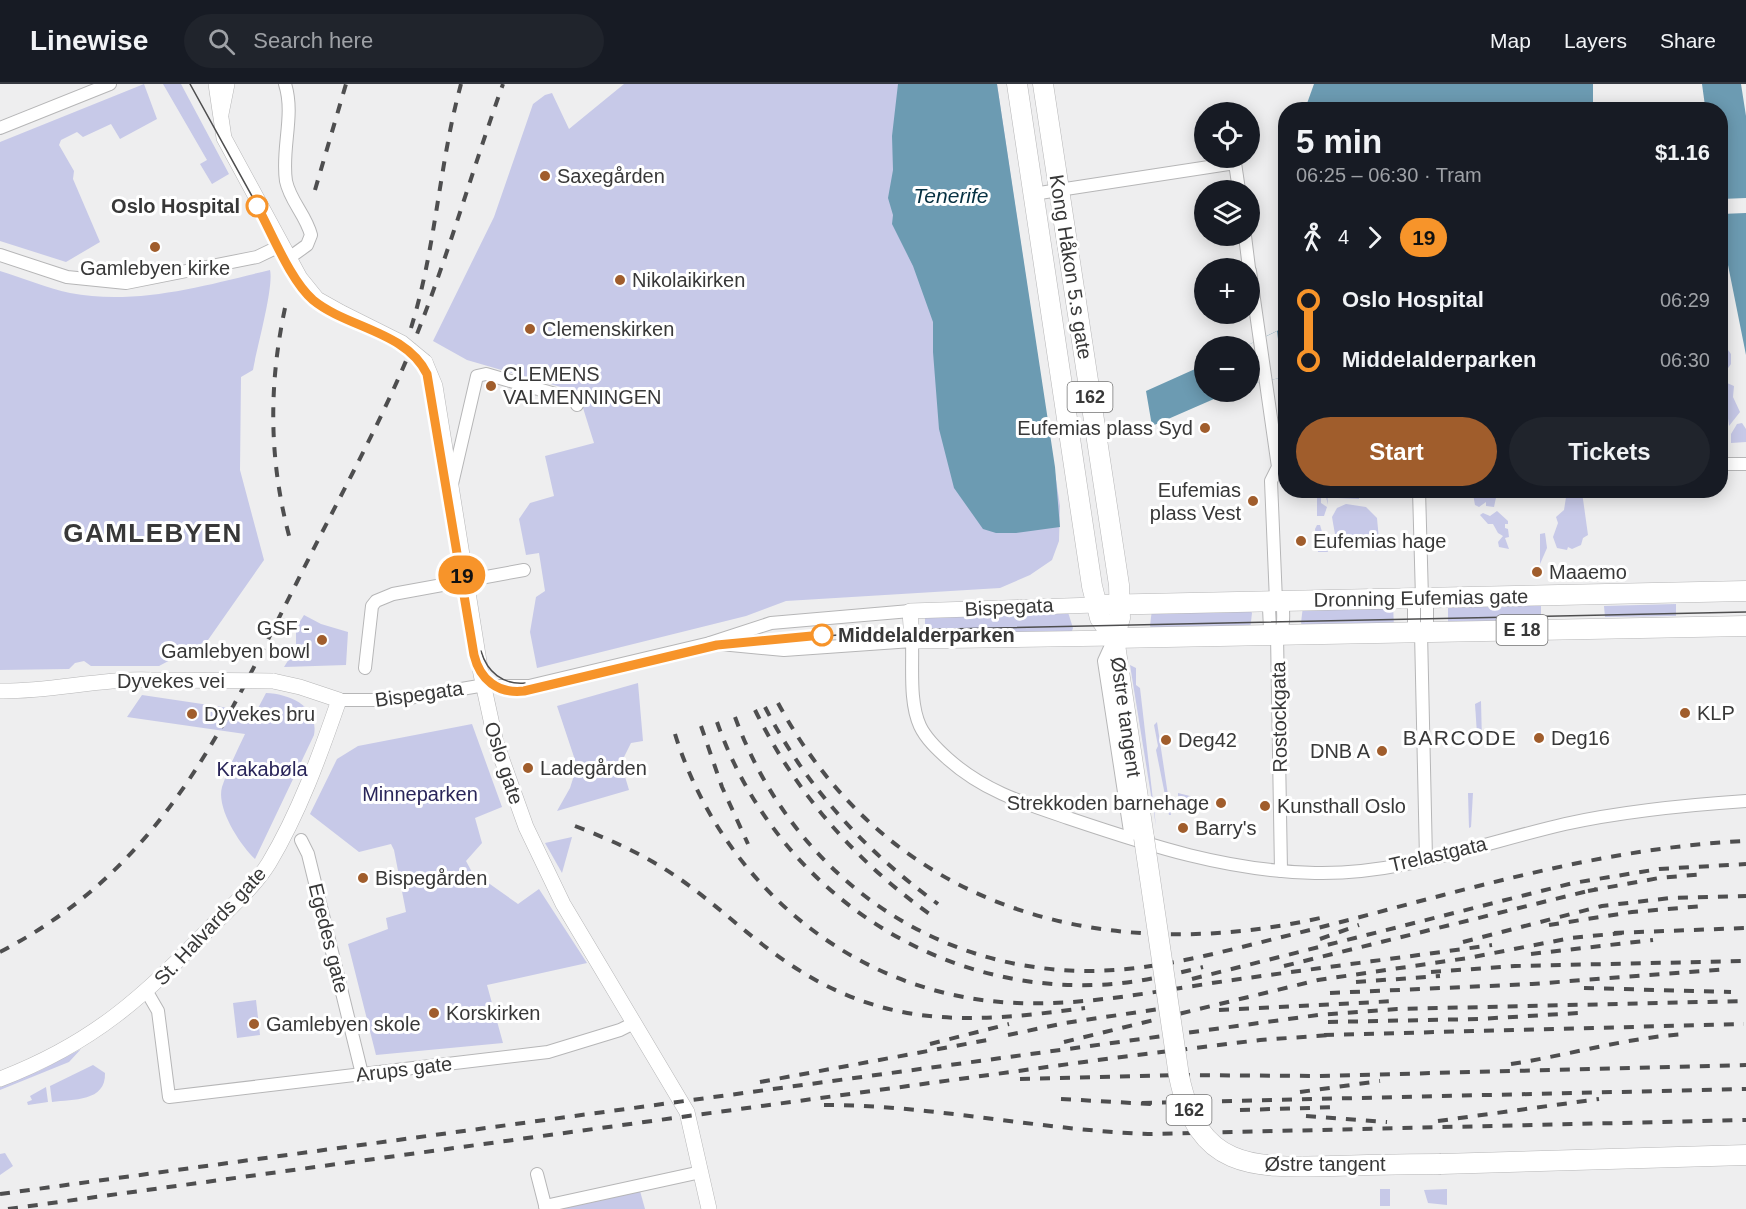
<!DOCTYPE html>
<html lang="en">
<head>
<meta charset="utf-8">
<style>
	body { margin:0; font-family:Helvetica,sans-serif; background:#20242c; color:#f1f3f6; height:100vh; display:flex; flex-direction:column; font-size:22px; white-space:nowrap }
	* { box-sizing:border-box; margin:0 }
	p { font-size:20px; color:#9ea1a6 }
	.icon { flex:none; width:33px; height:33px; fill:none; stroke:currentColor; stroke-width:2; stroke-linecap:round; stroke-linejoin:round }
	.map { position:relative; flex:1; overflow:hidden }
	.details { position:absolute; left:1278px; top:18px; width:450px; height:396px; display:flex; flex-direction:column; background:#171b24; border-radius:24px; box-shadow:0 3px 15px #0003 }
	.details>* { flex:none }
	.badge { padding:0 12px; border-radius:20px; font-size:21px; line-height:39px }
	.buttons { position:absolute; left:1194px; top:18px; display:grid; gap:12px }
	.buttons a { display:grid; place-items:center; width:66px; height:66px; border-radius:50%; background:#171b24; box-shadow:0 3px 15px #0003; font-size:30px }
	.map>.badge { position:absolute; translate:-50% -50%; box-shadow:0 0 0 3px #fff }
	.legs { display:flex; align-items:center; gap:9px; height:66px; padding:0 18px; font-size:20px }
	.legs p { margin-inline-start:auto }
	.overview { display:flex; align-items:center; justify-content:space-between; height:102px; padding:0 18px }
	h1 { font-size:33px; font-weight:700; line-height:45px }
	.cta { display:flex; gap:12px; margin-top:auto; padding:12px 18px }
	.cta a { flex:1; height:69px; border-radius:36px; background:#a05d2c; color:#fff; font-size:24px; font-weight:700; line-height:69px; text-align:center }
	.cta a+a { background:#20242c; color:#f1f3f6 }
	ul { padding:0 18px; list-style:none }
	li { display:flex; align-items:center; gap:21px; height:60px; font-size:22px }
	li i { display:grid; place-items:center; width:9px; height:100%; margin:0 8px; background:currentColor }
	li i::after { content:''; width:15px; height:15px; margin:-8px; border:4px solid; border-radius:50%; background:#171b24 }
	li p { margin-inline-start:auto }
	li:first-child i { background:linear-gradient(#0000 50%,currentColor 0) }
	li:last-child i { background:linear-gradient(currentColor 50%,#0000 0) }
	header { display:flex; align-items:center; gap:36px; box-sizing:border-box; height:84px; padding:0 30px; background:#171b24; border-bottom:2px solid #363941 }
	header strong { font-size:28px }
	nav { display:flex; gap:33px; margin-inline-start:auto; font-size:21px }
	.search { width:420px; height:54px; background:#20242c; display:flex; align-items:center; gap:15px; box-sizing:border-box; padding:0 21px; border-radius:33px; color:#9ea1a6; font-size:22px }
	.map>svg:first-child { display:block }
	.green { fill:#c7c9e8 }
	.water { fill:#6c9bb2 }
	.pier { fill:#eeeeef }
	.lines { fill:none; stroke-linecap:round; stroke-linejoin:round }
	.minor-casing { stroke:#b6b6b7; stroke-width:14 }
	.tertiary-casing { stroke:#b6b6b7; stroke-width:16 }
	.trunk-casing { stroke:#b6b6b7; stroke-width:21 }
	.minor { stroke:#fff; stroke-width:12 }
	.tertiary { stroke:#fff; stroke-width:15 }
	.trunk { stroke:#fff; stroke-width:20 }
	.tram { stroke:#4e4e4f; stroke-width:1.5 }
	.rail { stroke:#4e4e4f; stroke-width:4; stroke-dasharray:10 10; stroke-linecap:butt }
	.tertiary-bridge-casing { stroke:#b6b6b7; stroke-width:16; stroke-linecap:butt }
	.trunk-bridge-casing { stroke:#b6b6b7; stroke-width:21; stroke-linecap:butt }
	.tertiary-bridge { stroke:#fff; stroke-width:15 }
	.trunk-bridge { stroke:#fff; stroke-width:20 }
	.line-1-casing { stroke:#fff; stroke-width:14 }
	.line-1 { stroke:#f7942a; stroke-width:9 }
	.poi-dot { fill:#a05d2c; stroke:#fff; stroke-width:2 }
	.stop-1-dot { fill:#fff; stroke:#f7942a; stroke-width:3 }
	.labels { text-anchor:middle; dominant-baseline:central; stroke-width:6; stroke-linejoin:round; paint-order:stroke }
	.shield { fill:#fff; stroke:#747474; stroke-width:1.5 }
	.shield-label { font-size:18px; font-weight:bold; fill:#383838 }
	.poi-label { font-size:20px; fill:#383838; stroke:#fff; text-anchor:start }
	.stop-label { font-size:20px; font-weight:bold; fill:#383838; stroke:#fff; text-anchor:end }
	.street-label { font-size:20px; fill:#383838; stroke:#fff }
	.park-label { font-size:20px; fill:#292559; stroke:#fff }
	.water-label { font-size:21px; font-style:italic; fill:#063142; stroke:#fff }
	.neighbourhood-label { font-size:21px; letter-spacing:1.5px; fill:#383838; stroke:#fff }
	.district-label { font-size:26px; font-weight:bold; letter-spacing:1.5px; fill:#383838; stroke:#fff }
</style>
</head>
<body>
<header>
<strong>Linewise</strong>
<div class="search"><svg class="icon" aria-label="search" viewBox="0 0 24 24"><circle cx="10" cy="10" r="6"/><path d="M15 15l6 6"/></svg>Search here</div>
<nav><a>Map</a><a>Layers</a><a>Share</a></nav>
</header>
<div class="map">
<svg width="1746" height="1125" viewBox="0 0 1746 1125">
	<rect width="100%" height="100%" fill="#eeeeef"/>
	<g class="green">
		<path d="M144 0 157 35 120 55 111 40 83 53 77 48 61 56 59 61 74 87 73 95 100 158 66 178 0 157V58Z"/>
		<path d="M163 0H181L229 90 212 100 200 80 207 76Z"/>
		<path d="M624 0H997L1060 422 1059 457 1052 476 1030 491 1000 504 786 517 746 532 537 584 530 548 536 513 545 507 539 469 526 471 519 435 530 419 554 412 545 372 594 359 578 308 467 276 433 257 494 133 533 20 545 11 552 9 569 45Z"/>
		<path d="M270 186C274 203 257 263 253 286L241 293 240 386 264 476 208 556 159 582H91L84 577 75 579 69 585 0 586V187C23 194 47 204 70 209 136 222 207 201 270 186Z"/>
		<path d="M1720 255 1731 270V280L1726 287 1721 285Z"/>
		<path d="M1721 295 1728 304 1727 299 1734 302 1733 313 1740 328 1729 342 1725 311 1721 309Z"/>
		<path d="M1742 339 1746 345V358L1731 359V350L1737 340Z"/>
		<path d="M1317 407H1320L1321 410 1327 407 1328 421 1326 413H1321V419L1327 423 1324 432H1317Z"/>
		<path d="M1337 407H1359V415L1337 414Z"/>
		<path d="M1482 407 1497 409 1494 423 1486 422V418L1479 423 1475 421 1473 410Z"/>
		<path d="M1567 407 1582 408 1588 451 1583 454 1581 461 1572 465 1568 463 1567 466 1557 464 1553 453 1558 439 1556 433 1564 426Z"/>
		<path d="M1346 420 1366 423 1377 434 1380 467 1351 466 1336 456 1332 433 1337 424Z"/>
		<path d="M1497 427 1508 437V440H1505V444L1508 445 1509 453 1505 454 1509 465 1499 463 1498 458 1503 452 1498 449 1493 440H1488L1480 431 1483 429 1490 432Z"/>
		<path d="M1317 441H1320L1328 468H1318L1315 445Z"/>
		<path d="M1545 449 1547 464 1540 480V450Z"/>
		<path d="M1536 518V522H1541V535H1536V540L1448 542V520Z"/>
		<path d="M1676 520V532L1605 533 1604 522Z"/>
		<path d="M1393 521 1394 543 1304 545 1301 539 1303 522Z"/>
		<path d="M1249 524 1252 529 1250 546 1153 548 1150 542 1152 525Z"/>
		<path d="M1067 525 1073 544 1071 550 925 552V533L1013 531Z"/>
		<path d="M304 531 321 540 348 548 346 581 284 583 296 564V544Z"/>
		<path d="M1130 581 1136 584V601L1140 604 1156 742Z"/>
		<path d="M638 599 643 657 631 659 621 679 629 706 557 727 570 704 577 682 557 622Z"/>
		<path d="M266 609C291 610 319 623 314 651L255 775C240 761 216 724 222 703 228 685 237 667 245 650L127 633 142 611 256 628Z"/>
		<path d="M1481 617 1482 658 1477 650 1475 620Z"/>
		<path d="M1157 638 1171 731H1169L1156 666 1158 662 1154 641Z"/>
		<path d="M472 640 502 723 475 734 482 759 466 777 480 803 487 798 518 820 539 805 587 879 487 901 503 959 376 971 348 860 388 845 386 834 406 828 394 766 391 760 359 768 310 730 337 675 358 662Z"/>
		<path d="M1178 709 1198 714V728H1193L1192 717 1181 718V723L1188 724H1178Z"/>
		<path d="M1468 709H1473L1471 743 1469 744Z"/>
		<path d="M572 753 562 789 545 759Z"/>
		<path d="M256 916 260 951 237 954 233 919Z"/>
		<path d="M81 965 69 978 0 1006V1002L39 987Z"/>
		<path d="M93 981 105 989C106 1018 73 1015 52 1018L50 1002Z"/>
		<path d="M46 1003 48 1018 28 1021 27 1018 32 1016 30 1012Z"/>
		<path d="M5 1069 13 1082 0 1091V1070Z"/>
		<rect x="1380" y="1105" width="10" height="17"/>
		<path d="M1447 1105V1121L1428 1119 1424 1106Z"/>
		<path d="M640 1107 645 1125H559Z"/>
	</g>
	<g class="water">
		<path d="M898 0H997L1055 383 1060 443 1016 449H996L983 445 954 404 939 345 933 268V238L913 182 892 140 893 131 888 114 893 86 892 52Z"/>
		<path d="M1314 0H1593V25H1305Z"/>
		<path d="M1702 0H1741L1746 32V271L1721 146 1720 26 1711 25 1705 22Z"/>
		<path d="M1285 243V293L1250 300V262H1246Z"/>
		<path d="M1204 281V308H1230L1152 342 1146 307Z"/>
	</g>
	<g class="pier">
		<path d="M1746 114V129L1721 130V115Z"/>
		<path d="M1277 247 1282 287 1285 286V293L1250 300V262H1246Z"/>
	</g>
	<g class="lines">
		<g class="minor-casing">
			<g id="minor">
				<path d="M285 0C295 31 281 65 286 97 290 117 306 131 311 151L307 161 289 174"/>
				<path d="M0 44 110 0"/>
				<path d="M1033 110 1235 79 1239 106"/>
				<path d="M1245 152 1249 184"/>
				<path d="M0 171 67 193 126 199 257 173 282 161"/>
				<path d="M1250 187 1278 383 1271 397 1276 517 1269 524 1270 545 1277 551"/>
				<path d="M1720 380H1746"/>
				<path d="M452 400 477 292 486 290 576 316 577 321"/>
				<path d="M1419 406 1422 514 1427 520V541L1421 548 1426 775"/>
				<path d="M1276 517 1283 523C1283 535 1285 542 1277 551L1281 787"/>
				<path d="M1421 548 1414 543V520L1422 514"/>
				<path d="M1114 555 1104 577 1131 754"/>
				<path d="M710 559 784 566 912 557C913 583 909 618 920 642 926 655 938 666 948 675 984 707 1023 719 1068 734 1151 762 1227 787 1315 789 1400 791 1483 759 1565 740 1624 727 1686 721 1746 717"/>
				<path d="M365 584 372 522 376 517 393 510 524 486"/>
				<path d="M339 616H397L479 602H529L710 559 771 539 910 527"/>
				<path d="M301 756 308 770 362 990"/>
				<path d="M147 908 158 927 169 1013 548 968 620 946 634 939"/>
				<path d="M537 1090 546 1125"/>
				<path d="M545 1122 701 1088"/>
			</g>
		</g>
		<g class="tertiary-casing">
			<g id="tertiary">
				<path d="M216 0 224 54 300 194 317 215 342 229"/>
				<path d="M221 30 227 0"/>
				<path d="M425 278 435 302 481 590 496 659 526 743 563 820 687 1028 709 1125"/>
				<path d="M1096 521 910 527 912 557 1114 554"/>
				<path d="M0 607C51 608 100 594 151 596"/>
				<path d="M0 995C94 959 143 913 211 843 231 823 254 803 269 779 299 729 320 671 339 616L300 603 273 597"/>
			</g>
		</g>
		<g class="trunk-casing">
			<g id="trunk">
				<path d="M1017 0 1092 502 1100 534 1114 554"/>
				<path d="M1043 0 1119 501 1120 534 1114 554 1144 754"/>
				<path d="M1096 521 1746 507"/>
				<path d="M1114 554 1746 542"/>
				<path d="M1441 1080 1746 1071"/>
			</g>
		</g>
		<use href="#minor" class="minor"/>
		<use href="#tertiary" class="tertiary"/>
		<use href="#trunk" class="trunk"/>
		<g class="tram">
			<path d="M190 0 305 208C344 250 418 243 433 308L475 576C482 599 501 609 524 607L717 561 899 546 1746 528"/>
			<path d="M481 567C487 588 503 601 525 599"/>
		</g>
		<g class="rail">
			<path d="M315 106 346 0"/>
			<path d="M285 224C268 304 269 380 291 459"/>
			<path d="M411 244C436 164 439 80 461 0"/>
			<path d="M778 619C891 829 1108 884 1329 832"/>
			<path d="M765 623C806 703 865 767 938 820"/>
			<path d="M755 626C795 708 856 778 931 831"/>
			<path d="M735 633C791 786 927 888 1092 887 1161 886 1228 866 1294 850 1443 813 1592 764 1746 757"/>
			<path d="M717 638C773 798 925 907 1096 901 1132 900 1167 892 1203 883"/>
			<path d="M701 642 722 703 748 760"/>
			<path d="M675 650C722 801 856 913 1017 919 1088 922 1162 906 1233 896 1319 884 1406 873 1492 861"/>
			<path d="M575 742C611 756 645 771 677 793 715 819 749 853 788 879 887 946 973 939 1085 924"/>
			<path d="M1588 807 1659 794 1704 790"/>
			<path d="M1549 841 1632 828 1704 822"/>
			<path d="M1614 849 1746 844"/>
			<path d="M1320 855 1359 841"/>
			<path d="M1463 858 1602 822 1670 814 1746 812"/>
			<path d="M0 868C161 784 219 652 297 498 333 425 374 352 406 277 444 187 470 92 503 0"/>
			<path d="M1531 870 1653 856"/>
			<path d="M1284 882 1596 805"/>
			<path d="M1431 888 1515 882 1746 877"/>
			<path d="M1192 895 1573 799 1659 785 1746 780"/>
			<path d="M1356 898 1440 892"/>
			<path d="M1584 904 1731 908"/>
			<path d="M1330 909 1532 900 1728 885"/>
			<path d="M1219 926 1396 917"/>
			<path d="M1328 938 1479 935 1579 929"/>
			<path d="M1008 951 1065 939 1179 922"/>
			<path d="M1324 951 1744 940"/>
			<path d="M1064 958 1318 896 1468 874 1571 854 1622 849"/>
			<path d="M930 960 1009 940"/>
			<path d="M1511 980C1570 971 1628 953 1688 950"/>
			<path d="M1020 995 1176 991 1318 992 1746 981"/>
			<path d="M760 998 993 955"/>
			<path d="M1300 1008 1380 997"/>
			<path d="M1061 1015 1151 1020"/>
			<path d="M1142 1019 1746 1005"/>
			<path d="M824 1021C933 1021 1039 1046 1148 1050L1746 1036"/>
			<path d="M1240 1026 1339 1023"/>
			<path d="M1306 1032 1387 1038"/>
			<path d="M1438 1037 1599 1015"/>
			<path d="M0 1110 1318 931 1397 925 1746 917"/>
			<path d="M8 1125 1113 974 1260 956 1331 951"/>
		</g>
		<g class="tertiary-bridge-casing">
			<g id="tertiary-bridge">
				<path d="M342 229 402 259 425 278"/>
				<path d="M151 596 273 597"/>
			</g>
		</g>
		<g class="trunk-bridge-casing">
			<path id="trunk-bridge" d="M1144 754 1179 992C1198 1085 1251 1084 1331 1082 1368 1081 1404 1080 1441 1080"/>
		</g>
		<use href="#tertiary-bridge" class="tertiary-bridge"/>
		<use href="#trunk-bridge" class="trunk-bridge"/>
	</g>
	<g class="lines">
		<g class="line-1-casing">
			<path id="line-1" d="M257 122C272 149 290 196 313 216 347 244 406 247 427 290L474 571C480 596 498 610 524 607L717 561 822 551"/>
		</g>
		<use href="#line-1" class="line-1"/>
	</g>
	<g class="poi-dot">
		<circle cx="545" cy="92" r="6"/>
		<circle cx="155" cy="163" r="6"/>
		<circle cx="620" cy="196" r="6"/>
		<circle cx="530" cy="245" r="6"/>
		<circle cx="491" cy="302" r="6"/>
		<circle cx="1205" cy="344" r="6"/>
		<circle cx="1253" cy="417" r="6"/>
		<circle cx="1301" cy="457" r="6"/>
		<circle cx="1537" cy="488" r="6"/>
		<circle cx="322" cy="556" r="6"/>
		<circle cx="1685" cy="629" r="6"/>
		<circle cx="192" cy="630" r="6"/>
		<circle cx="1539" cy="654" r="6"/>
		<circle cx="1166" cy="656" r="6"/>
		<circle cx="1382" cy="667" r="6"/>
		<circle cx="528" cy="684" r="6"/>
		<circle cx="1221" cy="719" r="6"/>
		<circle cx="1265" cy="722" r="6"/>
		<circle cx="1183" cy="744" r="6"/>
		<circle cx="363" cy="794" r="6"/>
		<circle cx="434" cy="929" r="6"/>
		<circle cx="254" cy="940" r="6"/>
	</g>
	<g class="stop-1-dot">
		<circle cx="257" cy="122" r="10"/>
		<circle cx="822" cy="551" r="10"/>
	</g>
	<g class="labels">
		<g class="shield">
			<rect x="1067.5" y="298" width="45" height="30" rx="4.5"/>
			<rect x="1496.5" y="531" width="51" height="30" rx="4.5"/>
			<rect x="1166.5" y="1011" width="45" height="30" rx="4.5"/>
		</g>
		<g class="shield-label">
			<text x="1090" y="313">162</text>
			<text x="1522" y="546">E 18</text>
			<text x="1189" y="1026">162</text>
		</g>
		<g class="poi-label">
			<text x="557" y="92">Saxegården</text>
			<text x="155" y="184" text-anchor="middle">Gamlebyen kirke</text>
			<text x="632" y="196">Nikolaikirken</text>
			<text x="542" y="245">Clemenskirken</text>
			<text x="503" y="290">CLEMENS<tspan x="503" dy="23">VALMENNINGEN</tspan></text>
			<text x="1193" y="344" text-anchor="end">Eufemias plass Syd</text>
			<text x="1241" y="406" text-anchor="end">Eufemias<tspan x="1241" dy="23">plass Vest</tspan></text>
			<text x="1313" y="457">Eufemias hage</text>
			<text x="1549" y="488">Maaemo</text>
			<text x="310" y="544" text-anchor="end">GSF -<tspan x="310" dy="23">Gamlebyen bowl</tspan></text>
			<text x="1697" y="629">KLP</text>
			<text x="204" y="630">Dyvekes bru</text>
			<text x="1551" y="654">Deg16</text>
			<text x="1178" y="656">Deg42</text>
			<text x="1370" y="667" text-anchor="end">DNB A</text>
			<text x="540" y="684">Ladegården</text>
			<text x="1209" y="719" text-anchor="end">Strekkoden barnehage</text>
			<text x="1277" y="722">Kunsthall Oslo</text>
			<text x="1195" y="744">Barry's</text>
			<text x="375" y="794">Bispegården</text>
			<text x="446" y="929">Korskirken</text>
			<text x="266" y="940">Gamlebyen skole</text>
		</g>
		<g class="stop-label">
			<text x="240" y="122">Oslo Hospital</text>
			<text x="838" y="551" text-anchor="start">Middelalderparken</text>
		</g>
		<g class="street-label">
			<text transform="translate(1071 183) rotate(81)">Kong Håkon 5.s gate</text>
			<text transform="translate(1421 514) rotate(-1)">Dronning Eufemias gate</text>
			<text transform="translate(1009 523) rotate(-3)">Bispegata</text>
			<text x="171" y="597">Dyvekes vei</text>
			<text transform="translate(419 610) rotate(-8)">Bispegata</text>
			<text transform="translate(1126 633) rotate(82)">Østre tangent</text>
			<text transform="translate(1279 633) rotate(-91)">Rostockgata</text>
			<text transform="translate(504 679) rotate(72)">Oslo gate</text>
			<text transform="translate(1438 770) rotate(-13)">Trelastgata</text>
			<text transform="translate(210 842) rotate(-47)">St. Halvards gate</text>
			<text transform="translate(329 854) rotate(76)">Egedes gate</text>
			<text transform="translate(404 985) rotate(-7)">Arups gate</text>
			<text x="1325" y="1080">Østre tangent</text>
		</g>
		<g class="park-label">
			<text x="262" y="685">Krakabøla</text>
			<text x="420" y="710">Minneparken</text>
		</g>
		<g class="water-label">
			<text x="951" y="111">Tenerife</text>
		</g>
		<g class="neighbourhood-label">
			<text x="1460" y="653">BARCODE</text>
		</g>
		<g class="district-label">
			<text x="153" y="449">GAMLEBYEN</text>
		</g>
	</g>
</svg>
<div class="buttons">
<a><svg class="icon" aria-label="locate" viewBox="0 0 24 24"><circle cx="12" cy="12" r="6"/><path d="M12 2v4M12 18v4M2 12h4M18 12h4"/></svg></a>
<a><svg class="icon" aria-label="layers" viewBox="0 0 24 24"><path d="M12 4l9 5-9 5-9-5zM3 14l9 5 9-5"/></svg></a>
<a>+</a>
<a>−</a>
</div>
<b class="badge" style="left:462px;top:491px;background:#f7942a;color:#111">19</b>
<section class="details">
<div class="overview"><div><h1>5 min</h1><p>06:25 – 06:30 · Tram</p></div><b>$1.16</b></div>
<div class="legs"><svg class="icon" aria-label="walk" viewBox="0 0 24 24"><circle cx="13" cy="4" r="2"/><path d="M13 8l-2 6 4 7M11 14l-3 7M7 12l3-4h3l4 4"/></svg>4<svg class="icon" aria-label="forward" viewBox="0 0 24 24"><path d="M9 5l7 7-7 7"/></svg><b class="badge" style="background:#f7942a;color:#111">19</b></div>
<ul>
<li><i style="color:#f7942a"></i><b>Oslo Hospital</b><p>06:29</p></li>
<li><i style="color:#f7942a"></i><b>Middelalderparken</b><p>06:30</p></li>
</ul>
<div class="cta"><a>Start</a><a>Tickets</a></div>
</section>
</div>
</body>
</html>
